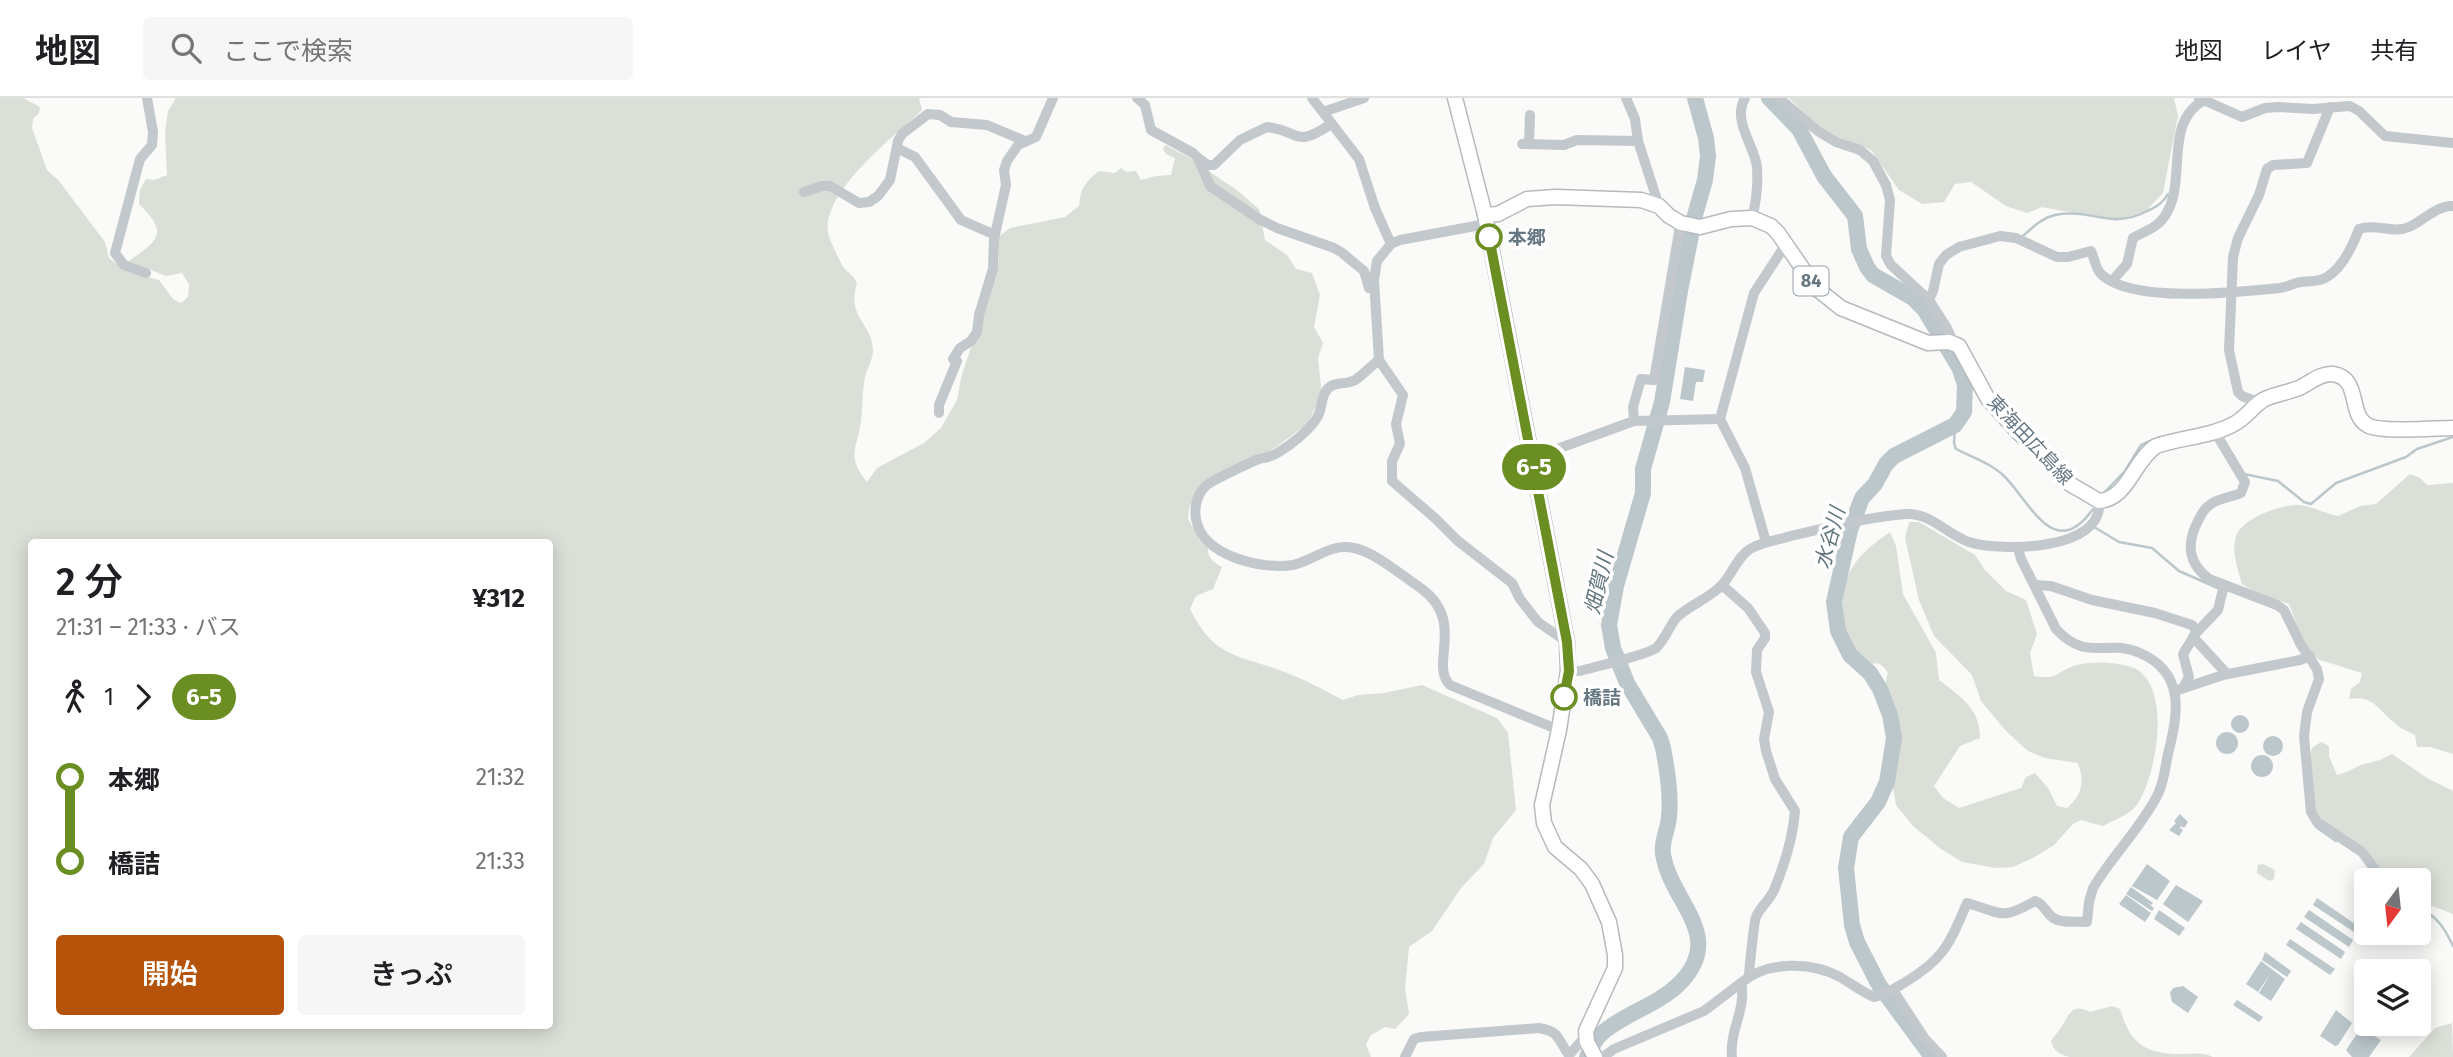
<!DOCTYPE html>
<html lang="ja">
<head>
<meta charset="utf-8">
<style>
	body { margin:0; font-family:"Fira Sans","Noto Sans JP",sans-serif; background:#f6f6f6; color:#202124; height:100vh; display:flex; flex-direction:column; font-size:26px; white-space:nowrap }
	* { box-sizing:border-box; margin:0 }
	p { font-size:23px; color:#757577 }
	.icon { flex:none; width:38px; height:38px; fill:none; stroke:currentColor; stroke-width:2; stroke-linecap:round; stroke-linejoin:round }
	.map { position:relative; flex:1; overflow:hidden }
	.drawer { position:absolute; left:28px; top:441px; width:525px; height:490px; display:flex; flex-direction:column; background:#fff; border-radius:7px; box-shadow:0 4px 18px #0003 }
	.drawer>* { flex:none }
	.badge { padding:0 14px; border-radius:23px; font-size:24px; line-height:46px }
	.needle { width:46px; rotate:195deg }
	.fabs { position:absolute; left:2354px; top:770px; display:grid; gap:14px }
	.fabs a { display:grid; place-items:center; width:77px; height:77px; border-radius:7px; background:#fff; box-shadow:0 4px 18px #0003; font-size:35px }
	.map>.badge { position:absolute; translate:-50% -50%; box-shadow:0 0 0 4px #fff }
	.legs { display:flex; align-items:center; gap:10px; height:77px; padding:0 28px; font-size:23px }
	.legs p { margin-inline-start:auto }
	.headline { display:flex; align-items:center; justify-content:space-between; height:119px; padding:0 28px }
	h1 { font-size:38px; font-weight:600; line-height:52px }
	.action { display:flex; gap:14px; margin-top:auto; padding:14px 28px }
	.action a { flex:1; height:80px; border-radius:7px; background:#b45309; color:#fff; font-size:28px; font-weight:600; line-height:80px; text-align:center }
	.action a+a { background:#f6f6f6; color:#202124 }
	ul { padding:0 28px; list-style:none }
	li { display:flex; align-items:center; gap:24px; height:84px; font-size:26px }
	li i { display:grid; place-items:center; width:10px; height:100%; margin:0 9px; background:currentColor }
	li i::after { content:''; width:18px; height:18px; margin:-9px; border:5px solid; border-radius:50%; background:#fff }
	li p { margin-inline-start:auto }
	li:first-child i { background:linear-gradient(#0000 50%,currentColor 0) }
	li:last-child i { background:linear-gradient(currentColor 50%,#0000 0) }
	header { display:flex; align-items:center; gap:42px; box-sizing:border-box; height:98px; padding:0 35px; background:#fff; border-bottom:2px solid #e0e0e0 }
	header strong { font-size:33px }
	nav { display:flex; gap:38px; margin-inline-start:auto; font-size:24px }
	.search { width:490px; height:63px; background:#f6f6f6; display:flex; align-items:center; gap:18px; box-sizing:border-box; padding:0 24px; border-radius:7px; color:#757577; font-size:26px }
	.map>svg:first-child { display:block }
	.green { fill:#dadfd7; fill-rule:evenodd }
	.water { fill:#bbc7cb }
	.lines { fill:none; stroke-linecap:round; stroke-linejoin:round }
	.stream { stroke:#bbc7cb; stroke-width:2.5 }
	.river { stroke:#bbc7cb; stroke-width:16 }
	.major-casing { stroke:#b5babe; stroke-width:17 }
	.minor { stroke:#c3c8cc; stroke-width:10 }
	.major { stroke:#fff; stroke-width:14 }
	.line-1-casing { stroke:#fff; stroke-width:16 }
	.line-1 { stroke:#6b8e23; stroke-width:10 }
	.stop-1-dot { fill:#fff; stroke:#6b8e23; stroke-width:3.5 }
	.labels { text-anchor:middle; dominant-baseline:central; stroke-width:7; stroke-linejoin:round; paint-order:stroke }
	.shield { fill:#fff; stroke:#939fa8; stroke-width:2 }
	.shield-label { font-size:18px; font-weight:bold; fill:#657683 }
	.stop-label { font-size:19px; font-weight:bold; fill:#657683; stroke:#fff; text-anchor:start }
	.street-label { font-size:19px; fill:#657683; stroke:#fff }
	.water-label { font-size:21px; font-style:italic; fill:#60757c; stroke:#fff }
</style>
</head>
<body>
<header>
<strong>地図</strong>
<div class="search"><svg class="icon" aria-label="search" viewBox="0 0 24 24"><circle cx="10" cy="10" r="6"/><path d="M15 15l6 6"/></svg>ここで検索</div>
<nav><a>地図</a><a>レイヤ</a><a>共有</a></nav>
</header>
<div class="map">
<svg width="2453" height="959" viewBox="0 0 2453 959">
	<rect width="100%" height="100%" fill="#fafaf8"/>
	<g class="green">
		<path d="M0 0H23L40 9 39 15 33 21 32 30 47 72 59 83 105 144 109 160 128 174 159 182 173 201 181 205 188 199 189 186 182 175 166 178 129 163C159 142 169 135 139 106L140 92 146 81 154 82 167 77 165 34 168 13 176 0H919L922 12C894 39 822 93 828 135 829 140 840 165 844 170 850 177 853 176 857 186 846 219 873 226 873 253 873 261 867 271 865 279 862 294 863 308 861 323 858 350 845 357 867 384L877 370 924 345 941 330 957 302 961 280 999 163 997 140 1010 130 1065 119 1079 108C1080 91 1086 83 1099 73L1115 75 1121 70 1126 74 1136 73 1141 82 1156 78 1171 77 1175 60 1166 56 1163 51 1165 47 1190 60 1238 93 1259 111 1265 142 1287 157 1296 171 1312 175 1320 197 1314 229 1323 245 1318 260 1322 297 1307 326 1256 364 1197 394 1189 410 1188 421 1200 442 1204 444 1208 450C1208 460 1213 464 1222 469L1213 491 1196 498 1190 511C1214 559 1235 556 1279 572 1302 580 1322 591 1343 602L1358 597 1384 595 1422 587 1497 620 1508 635 1516 712 1493 740 1484 766 1461 790 1432 833 1409 849 1405 891 1409 916 1395 931 1385 929 1371 937 1366 946 1371 959H0ZM32 444H550V928H32Z"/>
		<path d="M1789 0H2174L2178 18 2163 95 2146 113 2116 123 2042 109 2027 115 2006 108 1971 84 1955 86 1944 104 1922 106 1899 92 1871 52 1841 40 1828 38Z"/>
		<path d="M2410 376 2420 380 2427 387 2453 385V656L2431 649H2417L2415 637C2409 634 2401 631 2396 626 2378 612 2374 597 2349 601L2351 591 2360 584 2362 575 2317 561 2304 546 2289 506 2256 494 2242 486C2238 471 2230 451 2237 436 2245 419 2282 406 2300 407 2310 408 2327 416 2338 418L2360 408 2376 406Z"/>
		<path d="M1909 424H1919L1975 457 1985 472 2006 493 2026 502 2037 536 2030 555 2034 578C2059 582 2054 575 2074 568 2090 563 2112 564 2128 568 2175 579 2157 680 2136 708 2129 717 2113 722 2103 728L2081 722 2073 726 2054 747 2033 760 2013 769 1996 770 1962 764 1941 751 1913 728 1896 707 1892 684 1895 660 1889 642 1891 617 1883 594 1888 575C1878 559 1875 568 1859 566 1847 549 1842 536 1842 515 1842 473 1857 457 1890 434L1896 448 1903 496 1936 555 1939 582C1961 599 1980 610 1980 640L1960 648 1934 688 1943 700 1959 710 2021 690 2026 679 2035 675 2048 690 2057 708 2067 710C2082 697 2085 684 2078 665L2045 660 2028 653 2006 633 1981 603 1972 577 1934 538 1919 502 1905 440Z"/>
		<path d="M2321 644 2329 648V658L2337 677C2348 675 2354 669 2364 666 2376 663 2380 663 2392 656L2427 680 2453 693V816L2419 803 2418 782H2384L2375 767 2316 726 2310 658 2312 650Z"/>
		<path d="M2263 766 2275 772 2274 781 2269 783 2257 775 2258 767Z"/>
		<path d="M2112 908 2120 911C2130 945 2144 956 2181 956 2192 956 2203 954 2213 959H2070C2059 956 2054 954 2051 943 2054 938 2059 933 2062 928 2070 915 2073 905 2090 914Z"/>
		<path d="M2452 925 2453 959H2409L2435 930Z"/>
	</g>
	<g class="water">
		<path d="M1685 269 1705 272 1703 284H1696L1693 303 1680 301Z"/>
		<circle cx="2240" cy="626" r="9"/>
		<circle cx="2227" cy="645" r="11"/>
		<circle cx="2273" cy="648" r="10"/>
		<circle cx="2262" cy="668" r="11"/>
		<path d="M2180 716 2188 724 2184 730 2181 728 2180 730 2183 732 2179 738 2169 732 2176 725 2174 723Z"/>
		<path d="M2147 766 2170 783 2157 802 2132 788Z"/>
		<path d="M2176 787 2203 803 2188 824 2163 806Z"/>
		<path d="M2131 789 2153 805 2151 807 2145 803 2154 810 2152 813 2126 796Z"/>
		<path d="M2126 797 2151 815 2145 824 2119 806Z"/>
		<path d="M2317 800 2361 830 2357 836 2313 807Z"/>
		<path d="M2159 812 2185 830 2179 838 2154 821Z"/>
		<path d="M2309 812 2353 842 2349 849 2304 819Z"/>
		<path d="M2301 824 2345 854 2341 861 2296 831Z"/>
		<path d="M2290 841 2335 871 2330 877 2286 847Z"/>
		<path d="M2265 854 2291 873 2287 879 2262 862Z"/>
		<path d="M2261 863 2285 881 2271 903 2259 895 2271 875 2258 894 2246 886Z"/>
		<path d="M2183 888 2198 899 2188 915 2172 904 2170 895 2173 890Z"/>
		<path d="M2237 902 2263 919 2259 924 2233 907Z"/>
		<path d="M2336 912 2352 925 2338 947 2335 948 2320 938Z"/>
		<path d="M2361 930 2381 942 2369 959H2352L2346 952Z"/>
	</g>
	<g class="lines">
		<g class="stream">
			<path d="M2023 138C2033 129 2042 120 2055 117 2091 110 2112 132 2147 113 2156 109 2163 105 2168 96"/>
			<path d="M1955 327 1954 345 1956 351C1972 359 1992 366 2004 378 2030 403 2054 466 2093 411"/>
			<path d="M2244 376 2278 383 2304 404 2311 406 2336 385 2406 359 2417 351 2453 339"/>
			<path d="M2102 397 2125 373 2141 347 2160 339"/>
			<path d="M2094 429 2119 444 2152 450 2179 473 2220 491"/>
			<path d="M2316 729 2336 743"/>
			<path d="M2418 810C2437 817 2445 831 2453 848"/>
		</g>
		<g class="river">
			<path d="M1769 0 1799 31 1824 78 1855 118 1859 151 1867 169 1873 177 1913 200 1924 211 1960 271 1965 287 1964 314 1955 327 1894 358 1886 366 1875 386 1862 400 1850 432 1834 504 1838 533 1850 557 1870 575 1880 591 1890 617 1894 640 1887 684 1878 704 1851 739 1846 770 1852 827 1857 844 1879 887 1932 959"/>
			<path d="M1587 959C1591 951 1594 942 1601 936 1623 916 1656 908 1678 887 1728 838 1671 806 1663 756 1661 743 1668 732 1669 719 1671 699 1667 670 1663 650L1660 640 1627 585 1613 550 1609 527 1616 488 1643 395V371L1662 304 1680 193 1695 117 1705 82 1708 58 1706 40 1695 0"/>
		</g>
		<g class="major-casing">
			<g id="major">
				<path d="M1455 0 1485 117 1567 544 1568 573 1559 632 1542 707 1544 725 1555 749 1581 771 1592 786 1609 824 1615 857V870L1586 933 1587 944 1595 959"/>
				<path d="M1485 117 1498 116 1527 101 1556 99 1641 102 1659 108 1669 118 1681 125 1700 129 1731 121 1752 120 1771 128 1778 135 1816 190 1841 210 1928 245 1949 244 1959 248 1988 301 2018 334 2057 370 2070 386 2099 403C2128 401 2134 362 2156 348 2182 339 2210 339 2234 326 2246 320 2252 309 2263 302 2274 296 2287 295 2299 290 2310 285 2320 275 2333 276 2361 280 2348 316 2367 327 2380 335 2436 330 2453 330"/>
			</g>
		</g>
		<g class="minor">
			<path d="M1137 0 1145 7 1151 32 1193 55 1198 60 1210 88 1259 121 1277 130 1334 150 1341 154 1364 173 1369 190"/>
			<path d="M1312 0 1359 61 1375 110 1391 146"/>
			<path d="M1626 0 1635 21 1638 43 1659 108"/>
			<path d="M1745 0C1732 23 1754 46 1757 69 1758 85 1756 105 1752 120"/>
			<path d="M1779 0 1819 34 1836 44 1860 52 1873 63 1886 87 1890 102 1886 158 1891 167 1929 202 1947 230 1954 246"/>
			<path d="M2199 0 2242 19 2265 10 2278 9 2313 11 2350 8 2359 13 2385 38 2453 45"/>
			<path d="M1323 14 1364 0"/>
			<path d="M1522 46 1564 47 1577 42 1638 43"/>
			<path d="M1529 46 1530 17"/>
			<path d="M897 50 915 59 961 122 995 137"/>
			<path d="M1198 60 1208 67H1214L1240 42 1267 29C1301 33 1294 51 1331 26"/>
			<path d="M804 94 822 88H830L859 105 869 104 878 98 890 82 898 43 902 36 928 16 940 17 951 24 987 27 1025 43"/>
			<path d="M1486 126 1400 142 1391 146 1377 163 1374 182 1379 262 1403 297 1396 326 1400 346 1392 363V383L1436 421 1458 443 1512 485 1520 501 1538 524 1567 544"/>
			<path d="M146 175 124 167 115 155 140 61 152 47 153 34 147 0"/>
			<path d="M2112 183 2127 166 2133 140C2142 134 2153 132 2161 123 2191 90 2160 26 2204 2"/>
			<path d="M1929 202 1933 193 1939 166 1946 157 1959 149 2000 138 2016 140 2057 159H2068L2091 153C2095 161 2095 171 2102 177 2134 206 2240 194 2280 190 2288 189 2294 185 2301 184 2309 183 2320 184 2327 179 2342 170 2353 147 2359 131 2376 125 2393 136 2409 129 2423 123 2437 107 2453 108"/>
			<path d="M1379 262C1371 268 1363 277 1355 282 1345 288 1333 282 1326 293 1321 300 1322 311 1318 318 1310 332 1292 346 1279 354 1272 359 1267 359 1259 361 1251 364 1213 382 1207 387 1197 395 1194 409 1196 421 1202 458 1262 472 1293 467 1315 462 1330 445 1354 450 1375 454 1404 479 1422 491 1466 524 1429 567 1450 587L1559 632"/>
			<path d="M2260 305 2242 298 2238 294 2229 252 2233 159 2238 140 2259 97 2267 71 2273 67 2307 65 2330 9"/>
			<path d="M939 315V307L957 263 953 261 960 250 971 243 977 234 979 217 993 171 994 141 1006 87 1004 72 1007 63 1018 47 1036 39 1053 0"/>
			<path d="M1634 323 1633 309 1641 281 1654 282 1679 134V123"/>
			<path d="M2215 334 2245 384 2241 395C2232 399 2219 400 2211 406 2204 410 2201 417 2198 423 2186 446 2188 465 2209 481L2277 507 2284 512 2301 547 2317 571 2319 581 2307 614 2304 638 2311 714 2317 724 2362 754 2383 782"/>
			<path d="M1533 365 1557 351 1634 323 1720 321"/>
			<path d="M1766 444 1745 370 1720 321 1754 195 1786 146"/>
			<path d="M1722 487 1748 510 1765 535V540L1757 552 1756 574 1769 614 1764 641 1766 653 1775 681 1795 713C1793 738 1784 768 1774 792 1770 802 1760 809 1756 819 1754 823 1749 874 1749 878"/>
			<path d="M2034 487 2051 488 2092 502 2155 515 2192 527 2197 534"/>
			<path d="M2193 539 2227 576"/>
			<path d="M1568 573H1580C1594 569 1647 557 1656 550 1665 542 1669 528 1677 519 1690 507 1708 501 1721 488 1732 477 1737 459 1750 451 1762 444 1778 442 1791 438 1828 429 1868 419 1906 416 1929 414 1948 437 1969 444 2000 454 2105 453 2099 403"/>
			<path d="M2183 590 2189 579 2183 556 2196 535 2218 512 2224 487"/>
			<path d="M2175 593 2223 577 2300 562 2310 558"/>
			<path d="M1893 892 1925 941 1942 959"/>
			<path d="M1405 959 1414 941 1421 939 1539 930C1561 934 1557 941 1569 957L1585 939"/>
			<path d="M1603 959 1614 951 1704 913 1741 885"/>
			<path d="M1732 959C1729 933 1747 910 1741 885 1767 863 1811 863 1840 879 1852 886 1862 894 1874 899 1885 897 1894 891 1904 885 1944 861 1949 847 1967 805 2003 815 2000 823 2035 803 2044 806 2045 813 2052 819 2061 826 2075 823 2087 824L2089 804 2093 790C2112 758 2140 731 2157 698 2164 685 2165 670 2168 656 2178 616 2186 575 2140 555 2107 540 2087 565 2056 531L2021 461 2018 450"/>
		</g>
		<use href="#major" class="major"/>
	</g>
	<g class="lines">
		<g class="line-1-casing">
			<path id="line-1" d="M1489 139 1567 544 1569 573 1564 599"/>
		</g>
		<use href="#line-1" class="line-1"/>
	</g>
	<g class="stop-1-dot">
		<circle cx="1489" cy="139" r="12"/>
		<circle cx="1564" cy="599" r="12"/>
	</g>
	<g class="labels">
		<rect class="shield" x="1793.5" y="168.5" width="35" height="29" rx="5"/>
		<g class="shield-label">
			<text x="1811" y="183">84</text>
		</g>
		<g class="stop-label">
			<text x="1508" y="139">本郷</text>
			<text x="1583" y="599">橋詰</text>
		</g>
		<g class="street-label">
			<text transform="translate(2030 342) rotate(47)">東海田広島線</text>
		</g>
		<g class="water-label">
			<text transform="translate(1830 440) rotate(-75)">水谷川</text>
			<text transform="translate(1599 485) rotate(-77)">畑賀川</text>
		</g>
	</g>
</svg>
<div class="fabs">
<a><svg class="needle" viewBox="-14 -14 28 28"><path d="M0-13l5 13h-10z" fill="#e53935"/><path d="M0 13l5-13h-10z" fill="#757577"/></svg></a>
<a><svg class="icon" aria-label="layers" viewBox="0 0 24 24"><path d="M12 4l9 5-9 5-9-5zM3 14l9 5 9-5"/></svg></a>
</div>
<b class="badge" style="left:1534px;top:369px;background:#6b8e23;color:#fff">6-5</b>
<section class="drawer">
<div class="headline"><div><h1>2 分</h1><p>21:31 – 21:33 · バス</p></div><b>¥312</b></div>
<div class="legs"><svg class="icon" aria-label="walk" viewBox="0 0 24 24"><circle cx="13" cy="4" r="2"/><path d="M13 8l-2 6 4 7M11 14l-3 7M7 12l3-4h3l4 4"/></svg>1<svg class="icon" aria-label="forward" viewBox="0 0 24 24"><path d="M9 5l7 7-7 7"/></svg><b class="badge" style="background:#6b8e23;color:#fff">6-5</b></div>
<ul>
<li><i style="color:#6b8e23"></i><b>本郷</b><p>21:32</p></li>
<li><i style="color:#6b8e23"></i><b>橋詰</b><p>21:33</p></li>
</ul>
<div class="action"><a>開始</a><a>きっぷ</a></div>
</section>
</div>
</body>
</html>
